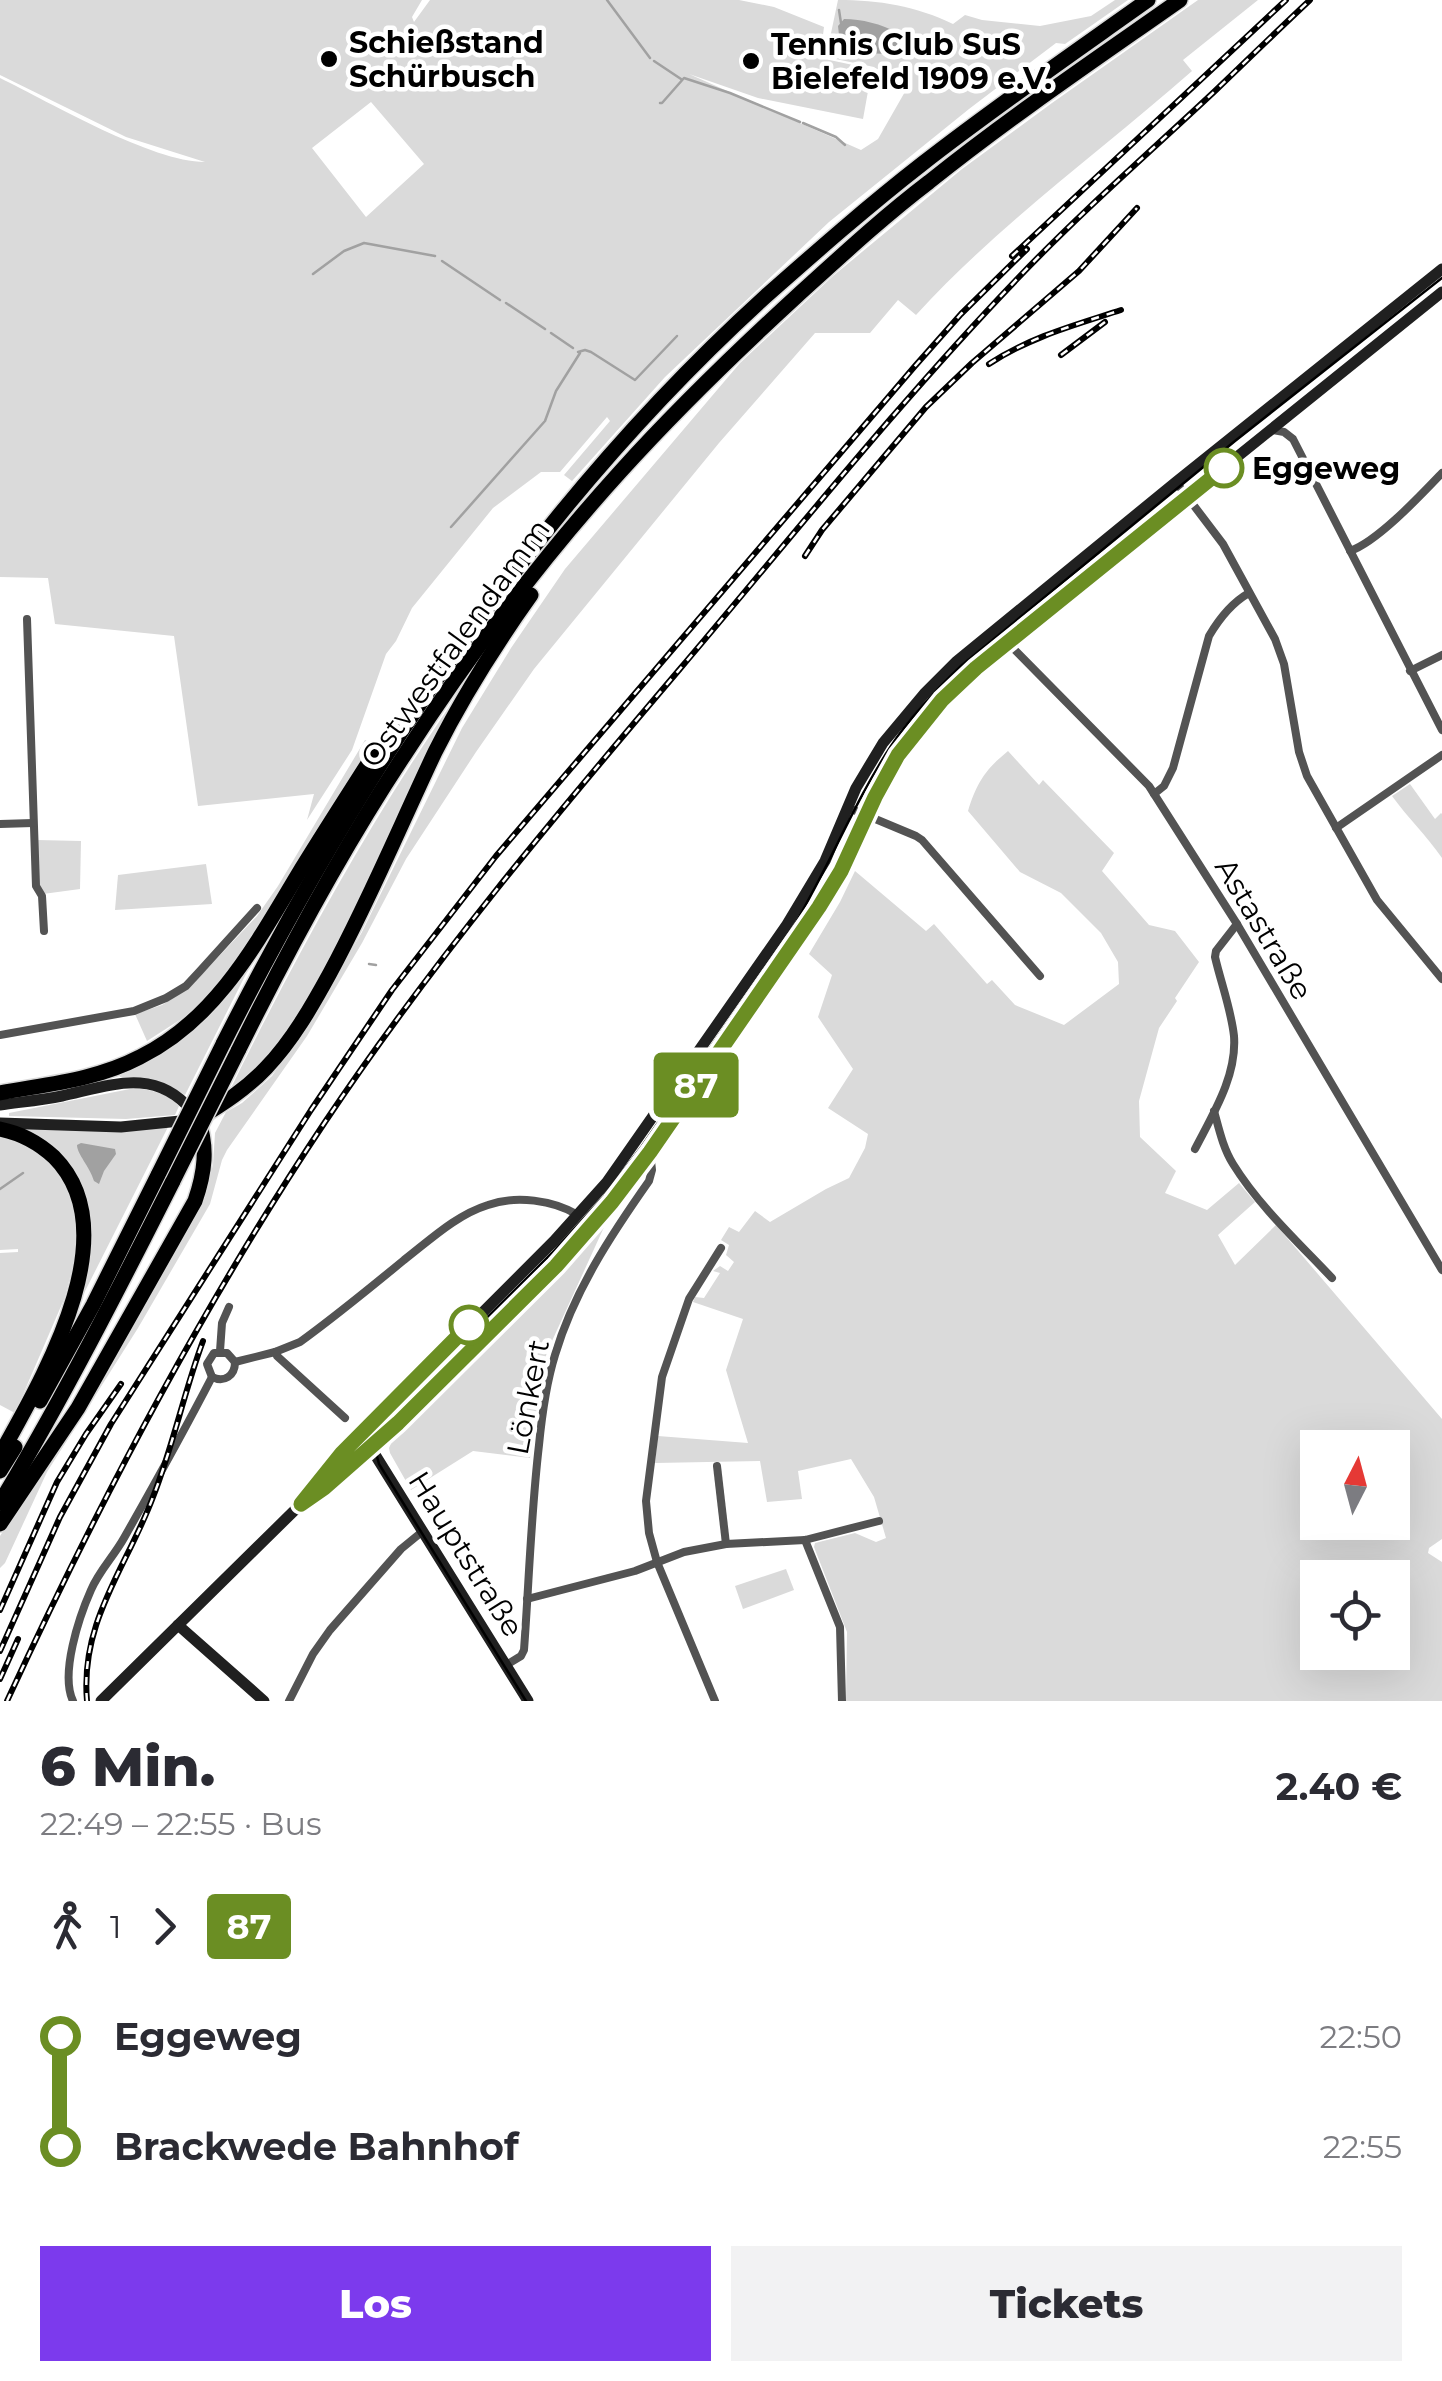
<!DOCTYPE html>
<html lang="de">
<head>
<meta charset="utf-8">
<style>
	body { margin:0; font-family:Montserrat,sans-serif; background:#f2f2f3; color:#2b2b33; height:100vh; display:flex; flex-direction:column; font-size:38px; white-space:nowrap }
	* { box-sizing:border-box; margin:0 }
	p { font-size:32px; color:#7c7c81 }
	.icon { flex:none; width:55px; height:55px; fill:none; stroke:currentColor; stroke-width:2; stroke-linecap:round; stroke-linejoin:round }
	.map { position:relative; height:1701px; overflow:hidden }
	.panel { display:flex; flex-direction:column; background:#fff; flex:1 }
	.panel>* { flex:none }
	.badge { padding:0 20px; border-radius:8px; font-size:35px; line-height:65px }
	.needle { width:65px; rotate:6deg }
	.tools { position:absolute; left:1300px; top:1430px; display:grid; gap:20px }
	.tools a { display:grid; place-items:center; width:110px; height:110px; border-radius:0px; background:#fff; box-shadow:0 10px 40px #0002; font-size:50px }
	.map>.badge { position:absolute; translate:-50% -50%; box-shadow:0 0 0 5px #fff }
	.legs { display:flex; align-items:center; gap:15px; height:110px; padding:0 40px; font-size:32px }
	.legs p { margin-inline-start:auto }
	.head { display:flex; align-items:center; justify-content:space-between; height:170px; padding:0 40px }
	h1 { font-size:55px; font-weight:800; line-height:75px }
	.cta { display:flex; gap:20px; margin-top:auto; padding:20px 40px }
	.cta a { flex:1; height:115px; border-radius:0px; background:#7c3aed; color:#fff; font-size:40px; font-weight:800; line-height:115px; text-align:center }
	.cta a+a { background:#f2f2f3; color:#2b2b33 }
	ul { padding:0 40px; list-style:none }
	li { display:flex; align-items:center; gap:35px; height:110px; font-size:38px }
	li i { display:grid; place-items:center; width:15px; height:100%; margin:0 12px; background:currentColor }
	li i::after { content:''; width:25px; height:25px; margin:-12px; border:8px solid; border-radius:50%; background:#fff }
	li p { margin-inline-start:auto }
	li:first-child i { background:linear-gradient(#0000 50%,currentColor 0) }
	li:last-child i { background:linear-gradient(currentColor 50%,#0000 0) }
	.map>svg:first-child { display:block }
	.green { fill:#dadada; fill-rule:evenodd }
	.water { fill:#a1a1a1 }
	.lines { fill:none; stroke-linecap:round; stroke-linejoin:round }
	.stream { stroke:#a1a1a1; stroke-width:2.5 }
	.highway-casing { stroke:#dbdbdb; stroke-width:18 }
	.street { stroke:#535353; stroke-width:8 }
	.secondary { stroke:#202020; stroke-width:11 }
	.highway { stroke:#000; stroke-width:15 }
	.tram { stroke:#000; stroke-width:2.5 }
	.rail-casing { stroke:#000; stroke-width:6 }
	.rail { stroke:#fff; stroke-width:2.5; stroke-dasharray:8; stroke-linecap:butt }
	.highway-bridge-casing { stroke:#dbdbdb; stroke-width:18; stroke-linecap:butt }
	.highway-bridge { stroke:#000; stroke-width:15 }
	.line-1-casing { stroke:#fff; stroke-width:22 }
	.line-1 { stroke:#6b8e23; stroke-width:15 }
	.poi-dot { fill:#000; stroke:#fff; stroke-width:4 }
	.stop-1-dot { fill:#fff; stroke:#6b8e23; stroke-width:5 }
	.labels { text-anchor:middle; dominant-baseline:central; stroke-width:9; stroke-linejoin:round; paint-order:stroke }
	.poi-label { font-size:30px; font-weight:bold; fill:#000; stroke:#fff; text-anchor:start }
	.stop-label { font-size:30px; font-weight:bold; fill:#000; stroke:#fff; text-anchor:start }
	.street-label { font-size:30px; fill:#000; stroke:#fff }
</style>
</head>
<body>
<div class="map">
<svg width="1442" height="1701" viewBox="0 0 1442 1701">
	<rect width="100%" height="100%" fill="#fff"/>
	<g class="green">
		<path d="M0 0H422L412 17 414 22 430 0H739L774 7 824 27 820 58 872 69 863 119 758 98 689 74 861 150 878 139 906 90 874 67 826 57 838 0C879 0 916 6 953 24L965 15 982 20 1040 26 1091 16 1115 0H1128L1065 44 1056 43 969 109 829 222 665 377 572 481 564 475 610 421 607 417 560 472H541L493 508 412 608 396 641 386 654 352 750 307 820 314 794 198 806 174 636 55 624 48 578 0 577V78C51 103 152 162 205 162L126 137 0 75ZM371 102 424 164 366 217 312 148Z"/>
		<path d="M1198 0H1258L1183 60 1192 71C1100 152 999 224 916 315L898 300 870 333H815L719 443 534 669 476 752 406 859 362 943 307 1036 227 1150 222 1160 210 1204 138 1328 47 1472 5 1563 0 1568V1536L77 1417 206 1190 213 1165 215 1133 226 1112 242 1103 272 1076 315 1014 362 932 462 728 511 648 565 569 740 363 833 276 962 169 1052 103Z"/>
		<path d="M473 673C433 758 393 843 348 926 312 990 286 1044 229 1092 300 947 379 804 473 673Z"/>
		<path d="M365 740 374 744 263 919 221 981 186 1016 147 1041 135 1014 162 1005 189 988 257 916 278 886Z"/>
		<path d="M1008 751 1039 785 1043 780 1114 853 1102 871 1149 925 1175 931 1199 962 1175 998 1177 1001 1159 1028 1139 1101 1140 1137 1176 1171 1165 1193 1207 1210 1239 1183 1255 1202 1218 1235 1235 1265 1276 1225 1442 1419V1539L1429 1548 1428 1553 1442 1562V1701H846L847 1632 814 1547 815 1543 855 1533 876 1542 886 1538 874 1497 851 1459 798 1471 802 1499 767 1502 760 1461 655 1463 658 1436 748 1443 726 1370 743 1319 693 1302 695 1297 704 1298 720 1273 713 1271 720 1266 728 1271 734 1262 726 1255 729 1245 721 1240 729 1227 739 1232 755 1211 770 1222 826 1189 849 1178 865 1148 868 1134 828 1108 853 1069 818 1017 832 975 809 954 840 902 855 871 926 931 934 924 987 984 992 980 1015 1005 1064 1025 1119 984 1118 962 1101 933 1061 893 1020 872 968 811C977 782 985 770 1008 751ZM1318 1448H1392V1522H1318ZM1318 1578H1392V1652H1318Z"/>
		<path d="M1410 784 1435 819 1441 813 1442 814V858C1427 836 1408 818 1392 796Z"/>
		<path d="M37 840 81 841 80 889 43 894 39 886Z"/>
		<path d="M206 864 212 904 115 910 118 875Z"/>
		<path d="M246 969 248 970 185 1095C163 1082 145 1078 120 1077L118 1072Z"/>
		<path d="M135 1088C152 1090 167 1093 179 1106L175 1115 126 1119 9 1116V1113Z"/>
		<path d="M168 1127 76 1309C90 1257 105 1196 58 1154 47 1144 32 1136 20 1128Z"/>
		<path d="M0 1132 53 1159 78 1210 75 1257 65 1297 15 1413 0 1405V1253L18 1252V1249L0 1250Z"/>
		<path d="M605 1225 547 1352 541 1376 530 1458 473 1451 411 1490 390 1453 389 1448 394 1437Z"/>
		<path d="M786 1569 794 1590 743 1609 735 1586Z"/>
	</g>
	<g class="water">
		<path d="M844 19C862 19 881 24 898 33 901 69 859 48 840 44L838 26Z"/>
		<path d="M81 1143 115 1149 116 1154 104 1171 99 1184 94 1181C90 1167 77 1154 77 1145Z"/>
	</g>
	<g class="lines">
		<g class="stream">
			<path d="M607 0 650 58"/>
			<path d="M839 10 841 23"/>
			<path d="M654 61 681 79"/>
			<path d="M660 103H662L684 78 730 93 800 122"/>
			<path d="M803 123 836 137 845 145"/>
			<path d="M442 261 500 300"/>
			<path d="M313 274 344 251 364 243 435 256"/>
			<path d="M506 303 545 329"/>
			<path d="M551 333 573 348"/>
			<path d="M578 352 585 350 591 352 635 380 677 336"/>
			<path d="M451 527 545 421 556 391 580 353"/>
			<path d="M369 964 376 965"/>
			<path d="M0 1189 23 1173"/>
		</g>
		<g class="highway-casing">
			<g id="highway">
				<path d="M223 1044C363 767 535 506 766 296 817 251 868 206 922 164 995 107 1072 54 1148 0"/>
				<path d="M238 1051C288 950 342 849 405 754 469 655 541 559 620 472 676 410 736 352 797 296 840 257 883 217 929 182 1010 117 1096 59 1180 0"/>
				<path d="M0 1093C48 1084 96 1080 140 1057 215 1020 255 946 297 876 322 835 348 795 374 754"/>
				<path d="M0 1129C20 1133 39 1143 54 1157 130 1233 42 1379 0 1455"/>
				<path d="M40 1401 93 1305 159 1173"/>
				<path d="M0 1471 15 1447"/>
				<path d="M0 1503C63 1398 118 1290 173 1181"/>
				<path d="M0 1524 78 1408 195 1201C205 1172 208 1148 198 1119 223 1104 246 1089 266 1068 292 1041 312 1006 330 973 369 901 400 826 435 752 462 698 496 644 531 595"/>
			</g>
		</g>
		<g class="street">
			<path d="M1273 430 1284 432 1293 439 1442 730"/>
			<path d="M1176 482 1223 544 1275 639 1284 664 1299 752 1307 776 1377 900 1442 979"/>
			<path d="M1350 551C1377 542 1421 495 1442 473"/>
			<path d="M27 619 36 886 42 896 44 931"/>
			<path d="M1007 642 1149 786 1237 924 1442 1270"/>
			<path d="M1410 671 1442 655"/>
			<path d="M1154 794 1164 786 1173 768 1209 636C1219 619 1233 602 1249 593"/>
			<path d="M849 808 916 836 922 840 1040 976"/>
			<path d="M0 824 33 823"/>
			<path d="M1336 828 1442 755"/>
			<path d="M0 1035 134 1011 166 998 186 986 199 972 257 908"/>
			<path d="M1214 1111C1219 1129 1223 1148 1233 1164 1259 1206 1298 1242 1332 1278"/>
			<path d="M1195 1149C1213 1114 1237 1076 1234 1036 1231 1009 1221 983 1215 957L1216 951 1237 924"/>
			<path d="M220 1351 222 1323 229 1307"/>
			<path d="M275 1352 277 1356 345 1418"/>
			<path d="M235 1362 275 1352 300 1342C336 1316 370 1288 404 1260 430 1240 456 1215 488 1205 516 1195 553 1200 578 1215"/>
			<path d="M212 1377 207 1364 214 1353H227L235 1362"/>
			<path d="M212 1377C224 1383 235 1376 235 1362"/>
			<path d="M717 1466 726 1544"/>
			<path d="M805 1540 840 1627 842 1701"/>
			<path d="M527 1599 635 1571 684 1552 726 1544 805 1540 879 1521"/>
			<path d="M506 1665 521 1656 524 1650C529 1582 531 1513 539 1445 542 1414 546 1384 555 1355 574 1291 611 1235 649 1181L652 1170 650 1152"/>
			<path d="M73 1701C60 1674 79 1617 91 1590 99 1571 114 1556 124 1538 154 1485 184 1431 212 1377"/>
			<path d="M289 1701 313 1654 330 1630 401 1549 423 1531"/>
			<path d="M715 1701 657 1562 649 1533 646 1501 662 1377 689 1299 721 1248"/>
		</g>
		<g class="secondary">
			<path d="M0 1105C21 1102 42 1100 62 1096 112 1085 155 1067 192 1111"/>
			<path d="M0 1123 121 1127 190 1120"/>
			<path d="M369 1445 528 1701"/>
			<path d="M306 1497 362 1433 554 1241 607 1182 786 926 825 861 856 788 883 743 924 694 957 661 1176 482 1442 269"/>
			<path d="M178 1625 264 1701"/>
			<path d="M101 1701 301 1504 324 1488 398 1423 585 1234 650 1152 807 926 841 871 880 787 908 741 941 700 976 667 1442 292"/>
		</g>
		<use href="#highway" class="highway"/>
		<path class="tram" d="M526 1701 379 1464 374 1445 378 1426 552 1253 604 1196 642 1146 787 937C826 875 851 807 891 746 911 716 936 690 962 665L1235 441 1442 278"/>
		<g class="rail-casing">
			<g id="rail">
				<path d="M1012 256 1286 0"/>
				<path d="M1061 355 1105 322"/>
				<path d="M989 364C1030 337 1075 325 1121 310"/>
				<path d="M805 556 822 530 926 407 972 363 1079 271 1137 208"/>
				<path d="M0 1610 57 1482 86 1434 121 1384"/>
				<path d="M0 1651 60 1517 111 1424 311 1110 392 990 496 856 915 366 961 314 1027 249"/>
				<path d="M0 1679 18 1639"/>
				<path d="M7 1701C99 1502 203 1305 325 1122 432 962 555 816 679 670 791 538 899 402 1019 277 1082 211 1150 152 1216 90 1247 60 1278 30 1310 0"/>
				<path d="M87 1701C80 1621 127 1567 153 1497 173 1446 184 1392 203 1341"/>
			</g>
		</g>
		<use href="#rail" class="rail"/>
		<g class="highway-bridge-casing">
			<g id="highway-bridge">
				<path d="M159 1173 223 1044"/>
				<path d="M173 1181 238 1051"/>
			</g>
		</g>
		<use href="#highway-bridge" class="highway-bridge"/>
	</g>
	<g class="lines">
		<g class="line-1-casing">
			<path id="line-1" d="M469 1325 342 1453 301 1504 324 1488 398 1423 556 1266 612 1202 650 1152 819 907 841 871 875 797 898 755 942 700 976 668 1224 468"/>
		</g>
		<use href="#line-1" class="line-1"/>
	</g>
	<g class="poi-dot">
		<circle cx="329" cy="59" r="10"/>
		<circle cx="751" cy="61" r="10"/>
	</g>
	<g class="stop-1-dot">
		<circle cx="1224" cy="468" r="18"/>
		<circle cx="469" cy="1325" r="18"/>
	</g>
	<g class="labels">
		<g class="poi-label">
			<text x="349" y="42">Schießstand<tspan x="349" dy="34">Schürbusch</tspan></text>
			<text x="771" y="44">Tennis Club SuS<tspan x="771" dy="34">Bielefeld 1909 e.V.</tspan></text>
		</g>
		<g class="stop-label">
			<text x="1252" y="468">Eggeweg</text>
		</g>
		<g class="street-label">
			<text transform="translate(455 643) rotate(-54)">Ostwestfalendamm</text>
			<text transform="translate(1264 929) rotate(59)">Astastraße</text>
			<text transform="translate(528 1397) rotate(-79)">Lönkert</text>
			<text transform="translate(466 1554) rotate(58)">Hauptstraße</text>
		</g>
	</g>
</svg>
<div class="tools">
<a><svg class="needle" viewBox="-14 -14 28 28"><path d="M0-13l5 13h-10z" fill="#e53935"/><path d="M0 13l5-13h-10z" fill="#7c7c81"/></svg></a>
<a><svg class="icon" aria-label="locate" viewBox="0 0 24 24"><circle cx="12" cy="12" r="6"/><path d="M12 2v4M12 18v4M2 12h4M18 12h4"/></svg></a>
</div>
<b class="badge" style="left:696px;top:1085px;background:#6b8e23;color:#fff">87</b>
</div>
<section class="panel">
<div class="head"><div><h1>6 Min.</h1><p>22:49 – 22:55 · Bus</p></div><b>2.40 €</b></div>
<div class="legs"><svg class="icon" aria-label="walk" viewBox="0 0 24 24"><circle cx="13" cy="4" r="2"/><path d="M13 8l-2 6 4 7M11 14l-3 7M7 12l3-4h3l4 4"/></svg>1<svg class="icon" aria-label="forward" viewBox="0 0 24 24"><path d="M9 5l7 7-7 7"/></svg><b class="badge" style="background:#6b8e23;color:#fff">87</b></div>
<ul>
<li><i style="color:#6b8e23"></i><b>Eggeweg</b><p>22:50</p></li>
<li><i style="color:#6b8e23"></i><b>Brackwede Bahnhof</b><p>22:55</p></li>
</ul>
<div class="cta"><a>Los</a><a>Tickets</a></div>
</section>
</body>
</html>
